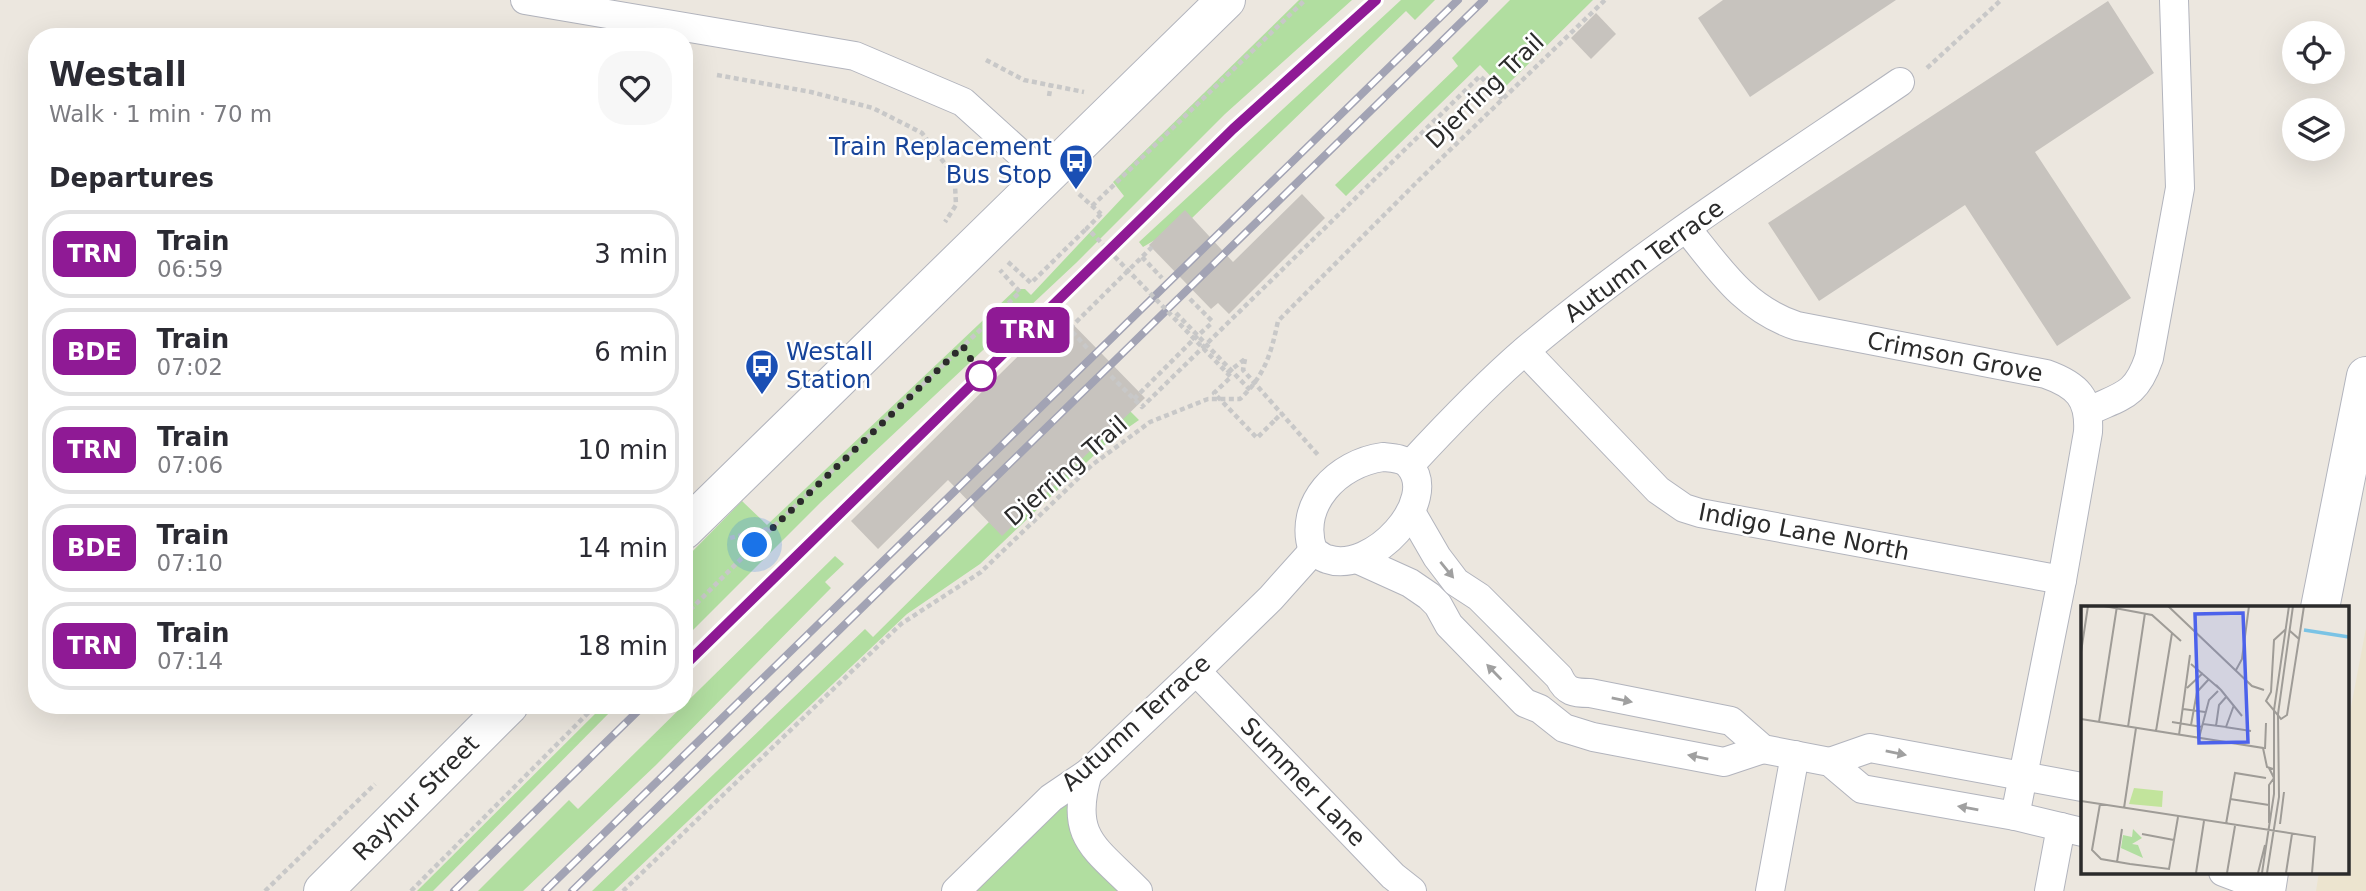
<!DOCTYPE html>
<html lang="en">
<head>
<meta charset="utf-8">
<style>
	body { margin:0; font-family:"DejaVu Sans",sans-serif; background:#f7f7f7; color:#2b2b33; height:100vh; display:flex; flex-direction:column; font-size:26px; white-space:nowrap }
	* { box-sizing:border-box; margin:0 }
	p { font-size:23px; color:#7c7c81 }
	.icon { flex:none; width:38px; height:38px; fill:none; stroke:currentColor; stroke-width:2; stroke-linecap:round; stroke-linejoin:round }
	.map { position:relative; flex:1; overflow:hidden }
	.sheet { position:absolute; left:28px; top:28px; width:665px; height:686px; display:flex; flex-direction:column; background:#fff; border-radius:28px; box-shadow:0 7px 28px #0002 }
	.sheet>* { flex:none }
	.badge { padding:0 14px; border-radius:10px; font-size:24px; line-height:46px }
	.tools { position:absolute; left:2282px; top:21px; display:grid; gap:14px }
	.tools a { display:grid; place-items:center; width:63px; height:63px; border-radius:50%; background:#fff; box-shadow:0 7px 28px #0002; font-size:35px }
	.you { position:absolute; width:35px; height:35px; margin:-18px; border:5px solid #fff; border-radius:50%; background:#1a73e8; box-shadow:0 0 0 10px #1a73e833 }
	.map>.badge { position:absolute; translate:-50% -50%; box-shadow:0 0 0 4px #fff }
	h2 { padding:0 21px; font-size:26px; line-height:63px }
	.round { display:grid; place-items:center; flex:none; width:74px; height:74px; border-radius:28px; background:#f7f7f7 }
	.headline { display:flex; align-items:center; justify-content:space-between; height:119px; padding:0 21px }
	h1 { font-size:33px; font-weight:700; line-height:52px }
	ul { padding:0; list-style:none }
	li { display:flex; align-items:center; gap:21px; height:88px; margin:0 14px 10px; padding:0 7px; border:4px solid #e1e1e2; border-radius:28px }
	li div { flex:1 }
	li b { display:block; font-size:26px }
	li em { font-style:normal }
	li .badge { min-width:77px; font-weight:700; text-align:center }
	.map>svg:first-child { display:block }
	.education { fill:#ece4cf }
	.green { fill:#b1dea0 }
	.building { fill:#c7c3be }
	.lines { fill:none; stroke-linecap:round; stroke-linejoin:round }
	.street-casing { stroke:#b2b4bd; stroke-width:30 }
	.secondary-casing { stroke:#b2b4bd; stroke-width:40 }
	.path { stroke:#c8c8c8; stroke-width:4.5; stroke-dasharray:5 3.5; stroke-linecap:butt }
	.street { stroke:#fff; stroke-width:28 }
	.secondary { stroke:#fff; stroke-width:38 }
	.rail-casing { stroke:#a2a3b4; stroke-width:8 }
	.rail { stroke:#fff; stroke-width:5; stroke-dasharray:16; stroke-linecap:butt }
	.path-bridge { stroke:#c8c8c8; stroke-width:4.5; stroke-dasharray:5 3.5; stroke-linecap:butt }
	.oneway { fill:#a0a0a0 }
	.line-casing { stroke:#fff; stroke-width:16 }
	.line { stroke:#8f1a95; stroke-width:10 }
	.walk { stroke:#2b2b2b; stroke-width:7; stroke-dasharray:0 12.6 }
	.stop-dot { fill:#fff; stroke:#8f1a95; stroke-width:3.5 }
	.labels { text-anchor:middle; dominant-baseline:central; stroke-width:5; stroke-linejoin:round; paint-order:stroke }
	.street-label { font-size:24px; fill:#2b2b2b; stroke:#fff }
	.transit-label { font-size:24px; fill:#164399; stroke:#fff; text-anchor:end }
	.inset-river { fill:none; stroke:#7ac3e5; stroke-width:3.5 }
	.inset-road { fill:none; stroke:#9f9c97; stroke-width:2 }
	.view { fill:#4c62eb; fill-opacity:0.15; stroke:#4c62eb; stroke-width:3.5 }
	.inset-edge { fill:none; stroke:#2b2b2b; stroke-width:3.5 }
</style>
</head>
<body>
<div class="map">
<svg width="2366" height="891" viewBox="0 0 2366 891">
	<rect width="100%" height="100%" fill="#ece7df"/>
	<path class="education" d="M2366 628V891H2316L2319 872H2347V728Z"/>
	<g class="green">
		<path d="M1299 0H1352L1225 114 1076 263 821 502 684 639V560L742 501 767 525 1016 289H1025L1031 295 1124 196 1113 182Z"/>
		<path d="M1401 0H1435L1415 20 1406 11 1192 218 1143 247 1139 242Z"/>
		<path d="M1510 0H1593L1503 89 1480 65 1346 196 1335 185 1458 66 1452 58Z"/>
		<path d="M1130 411 1139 420 1109 441 980 564 907 614 614 891H592L865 629 873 637 989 522Z"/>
		<path d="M835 556 844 564 825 582 831 588 656 765 523 891H478L569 800 578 809Z"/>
		<path d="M604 705H617L433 891H417Z"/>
		<path d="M1067 800 1128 891H967Z"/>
	</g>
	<g class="building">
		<path d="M1723 0H1896L1750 97 1698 18Z"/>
		<path d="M2108 1 2154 73 2035 152 2131 298 2057 346 1965 205 1819 301 1768 223Z"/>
		<path d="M1596 13 1616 34 1591 59 1571 38Z"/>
		<path d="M1302 194 1325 218 1229 314 1218 303 1211 309 1149 245 1185 210 1233 262Z"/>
		<path d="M1062 313 1145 398 1002 536 948 480 878 549 851 521Z"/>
	</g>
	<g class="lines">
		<g class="street-casing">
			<g id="street">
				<path d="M525 0 855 56 963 102 1045 176"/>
				<path d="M1687 229C1720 270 1745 309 1797 326L2046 374C2077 385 2090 398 2088 432L2062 580 2015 816"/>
				<path d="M1525 351 1658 490 1684 508 1700 513 2062 580"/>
				<path d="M2089 411C2123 395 2136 396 2149 358L2180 188 2174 0"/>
				<path d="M1383 457C1391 458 1403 458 1409 465 1441 500 1372 575 1327 559 1323 558 1318 554 1313 551 1297 504 1338 463 1383 457Z"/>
				<path d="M1410 465C1447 425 1485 385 1527 349 1642 252 1775 167 1900 82"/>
				<path d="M1411 512 1437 557 1456 582 1479 597 1559 677C1566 692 1574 693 1590 693L1731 721 1763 749 1830 762 1862 789 2015 816 2082 832"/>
				<path d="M1357 559 1410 583 1429 596 1438 605 1449 625 1525 703 1540 709 1564 728 1593 737 1724 762 1763 749"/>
				<path d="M1196 671 1393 876 1412 891"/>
				<path d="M1830 762 1870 748 2082 787"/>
				<path d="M1088 773C1068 838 1096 848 1138 891"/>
				<path d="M2223 872 2266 888"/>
				<path d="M956 891 1051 798 1088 773 1196 671 1271 598 1313 551"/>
				<path d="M1770 891 1795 755"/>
				<path d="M2049 891 2061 827"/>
			</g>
		</g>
		<g class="secondary-casing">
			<g id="secondary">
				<path d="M684 530 1226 0"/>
				<path d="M2320 608 2366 376"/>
				<path d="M323 891 509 705"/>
				<path d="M2266 891 2269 872"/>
			</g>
		</g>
		<g class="path">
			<path d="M986 60 1024 80 1084 92"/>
			<path d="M1927 68 2001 0"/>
			<path d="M717 75 811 92 873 108 922 133 951 172 955 185 956 205 945 222"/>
			<path d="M1049 96 1051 84"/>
			<path d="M1079 194 1101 214"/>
			<path d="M1092 206 1305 0"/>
			<path d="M1142 257 1162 278"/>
			<path d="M1008 262 1031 283 1087 228"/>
			<path d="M1190 299 1213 322"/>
			<path d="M1055 313 1088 349"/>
			<path d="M1176 313 1250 390"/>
			<path d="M1070 328 1152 247"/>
			<path d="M1245 359 1243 370 1318 455"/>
			<path d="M1111 376 1142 407 1480 76 1503 99"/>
			<path d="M1134 399 1194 339"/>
			<path d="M1275 420 1282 413"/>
			<path d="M730 538 772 528"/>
			<path d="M684 616 773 527 1020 292 1000 270"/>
			<path d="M265 891 375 784"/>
			<path d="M411 891 596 705"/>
			<path d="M623 891 901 624 981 572 1092 465 1150 422 1208 399H1240C1265 375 1271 354 1278 321L1420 179 1605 0"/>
		</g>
		<use href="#street" class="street"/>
		<use href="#secondary" class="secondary"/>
		<g class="rail-casing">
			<g id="rail">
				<path d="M684 666 1233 129 1376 0"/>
				<path d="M454 891 644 705"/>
				<path d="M545 891 1458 0"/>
				<path d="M572 891 1484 0"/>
			</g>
		</g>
		<use href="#rail" class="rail"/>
		<g class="path-bridge">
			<path d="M1101 214 1087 228 1231 377 1214 393 1257 438 1275 420"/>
			<path d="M1194 339 1213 322"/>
			<path d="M1227 373 1245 359"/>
		</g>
	</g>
	<defs><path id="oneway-solid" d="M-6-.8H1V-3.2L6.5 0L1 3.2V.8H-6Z" transform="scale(1.75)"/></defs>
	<g class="oneway">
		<use href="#oneway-solid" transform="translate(1447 570) rotate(51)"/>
		<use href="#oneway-solid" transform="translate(1494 672) rotate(-134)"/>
		<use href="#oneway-solid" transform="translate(1622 700) rotate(11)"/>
		<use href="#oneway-solid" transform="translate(1896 753) rotate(11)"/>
		<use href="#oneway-solid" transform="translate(1698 757) rotate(-169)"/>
		<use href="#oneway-solid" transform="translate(1968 808) rotate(-170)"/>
	</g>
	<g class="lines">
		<g class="line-casing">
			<path id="line" d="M684 666 1233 129 1376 0"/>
		</g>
		<use href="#line" class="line"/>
		<path class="walk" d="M755 545 963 346 981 376"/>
	</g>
	<defs>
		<g id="bus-pin" transform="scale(1.75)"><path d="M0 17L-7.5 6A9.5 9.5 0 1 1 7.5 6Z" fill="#1a4fb4" stroke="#fff"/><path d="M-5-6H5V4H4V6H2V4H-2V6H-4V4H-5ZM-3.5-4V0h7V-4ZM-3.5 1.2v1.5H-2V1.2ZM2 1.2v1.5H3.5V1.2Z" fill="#fff"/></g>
	</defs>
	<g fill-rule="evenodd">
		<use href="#bus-pin" x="1076" y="161"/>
		<use href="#bus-pin" x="762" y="366"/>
	</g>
	<circle class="stop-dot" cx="981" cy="376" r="14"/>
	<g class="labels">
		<g class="street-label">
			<text transform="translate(1485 91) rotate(-44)">Djerring Trail</text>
			<text transform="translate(1644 261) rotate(-36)">Autumn Terrace</text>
			<text transform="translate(1955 357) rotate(11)">Crimson Grove</text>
			<text transform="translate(1066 471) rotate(-41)">Djerring Trail</text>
			<text transform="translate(1804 532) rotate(11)">Indigo Lane North</text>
			<text transform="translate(1136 723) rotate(-42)">Autumn Terrace</text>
			<text transform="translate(1303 782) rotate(46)">Summer Lane</text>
			<text transform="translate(416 798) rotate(-45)">Rayhur Street</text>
		</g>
		<g class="transit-label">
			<text x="1052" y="147">Train Replacement<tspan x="1052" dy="28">Bus Stop</tspan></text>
			<text x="786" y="352" text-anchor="start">Westall<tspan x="786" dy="28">Station</tspan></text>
		</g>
	</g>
	<g transform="translate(2081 606)">
		<rect width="268" height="268" fill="#ece7df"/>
		<path d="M52 223 61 232 51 238 57 239 62 252 40 242 42 229 51 231Z" fill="#b1dea0"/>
		<path d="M53 182 82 185 81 201 48 198Z" fill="#c2e49c"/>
		<path class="inset-river" d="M223 24 268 31"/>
		<path class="inset-road" d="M23 0 71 9 100 35M87 0 171 80 183 84M205 23 193 34 190 86 185 95 200 113 206 109 218 33 209 25M218 33 223 0M0 46 7 0M110 58 140 84 135 79M155 64 161 53 168 0M106 82 122 67M140 84 161 110M102 103 124 106M0 113 182 142 186 161 192 163M18 116 36 0M91 116 121 121M122 118 145 121 153 99M110 119 116 86 128 73M135 120 138 99 146 90M47 121 64 7M144 121 170 125M75 125 91 27M98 129 109 49M118 132 128 94 137 85M184 143 185 117M188 162 193 172 188 179V217M149 193 188 199M0 195 234 231 231 267M19 198 11 244 20 253 49 258 88 263 97 211M43 202 55 122M145 218 154 167 185 172M199 218 203 186M61 228 93 234M36 256 41 223M115 267 123 215M146 267 154 220M177 267 184 239M181 267 193 188V104L208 0M186 267 198 191 197 108 212 0M205 267 211 228"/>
		<path class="view" d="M162 7 167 136 118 137 114 8Z"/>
		<rect width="268" height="268" class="inset-edge"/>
	</g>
</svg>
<div class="tools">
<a><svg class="icon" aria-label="locate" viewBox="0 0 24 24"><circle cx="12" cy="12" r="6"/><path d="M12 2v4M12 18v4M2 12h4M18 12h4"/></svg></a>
<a><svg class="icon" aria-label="layers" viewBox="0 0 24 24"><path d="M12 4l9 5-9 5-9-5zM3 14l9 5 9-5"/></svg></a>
</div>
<div class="you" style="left:755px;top:545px"></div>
<b class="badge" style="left:1028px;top:330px;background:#8f1a95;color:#fff">TRN</b>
<section class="sheet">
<div class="headline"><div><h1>Westall</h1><p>Walk · 1 min · 70 m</p></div><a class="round"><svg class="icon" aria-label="heart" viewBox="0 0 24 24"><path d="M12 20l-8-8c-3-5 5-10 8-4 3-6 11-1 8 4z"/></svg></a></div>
<h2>Departures</h2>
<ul>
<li><span class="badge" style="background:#8f1a95;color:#fff">TRN</span><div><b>Train</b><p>06:59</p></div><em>3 min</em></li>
<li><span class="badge" style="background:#8f1a95;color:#fff">BDE</span><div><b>Train</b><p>07:02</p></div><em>6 min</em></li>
<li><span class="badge" style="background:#8f1a95;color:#fff">TRN</span><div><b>Train</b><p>07:06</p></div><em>10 min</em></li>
<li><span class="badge" style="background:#8f1a95;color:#fff">BDE</span><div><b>Train</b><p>07:10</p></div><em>14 min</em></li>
<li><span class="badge" style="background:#8f1a95;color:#fff">TRN</span><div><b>Train</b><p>07:14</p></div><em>18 min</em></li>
</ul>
</section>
</div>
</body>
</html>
